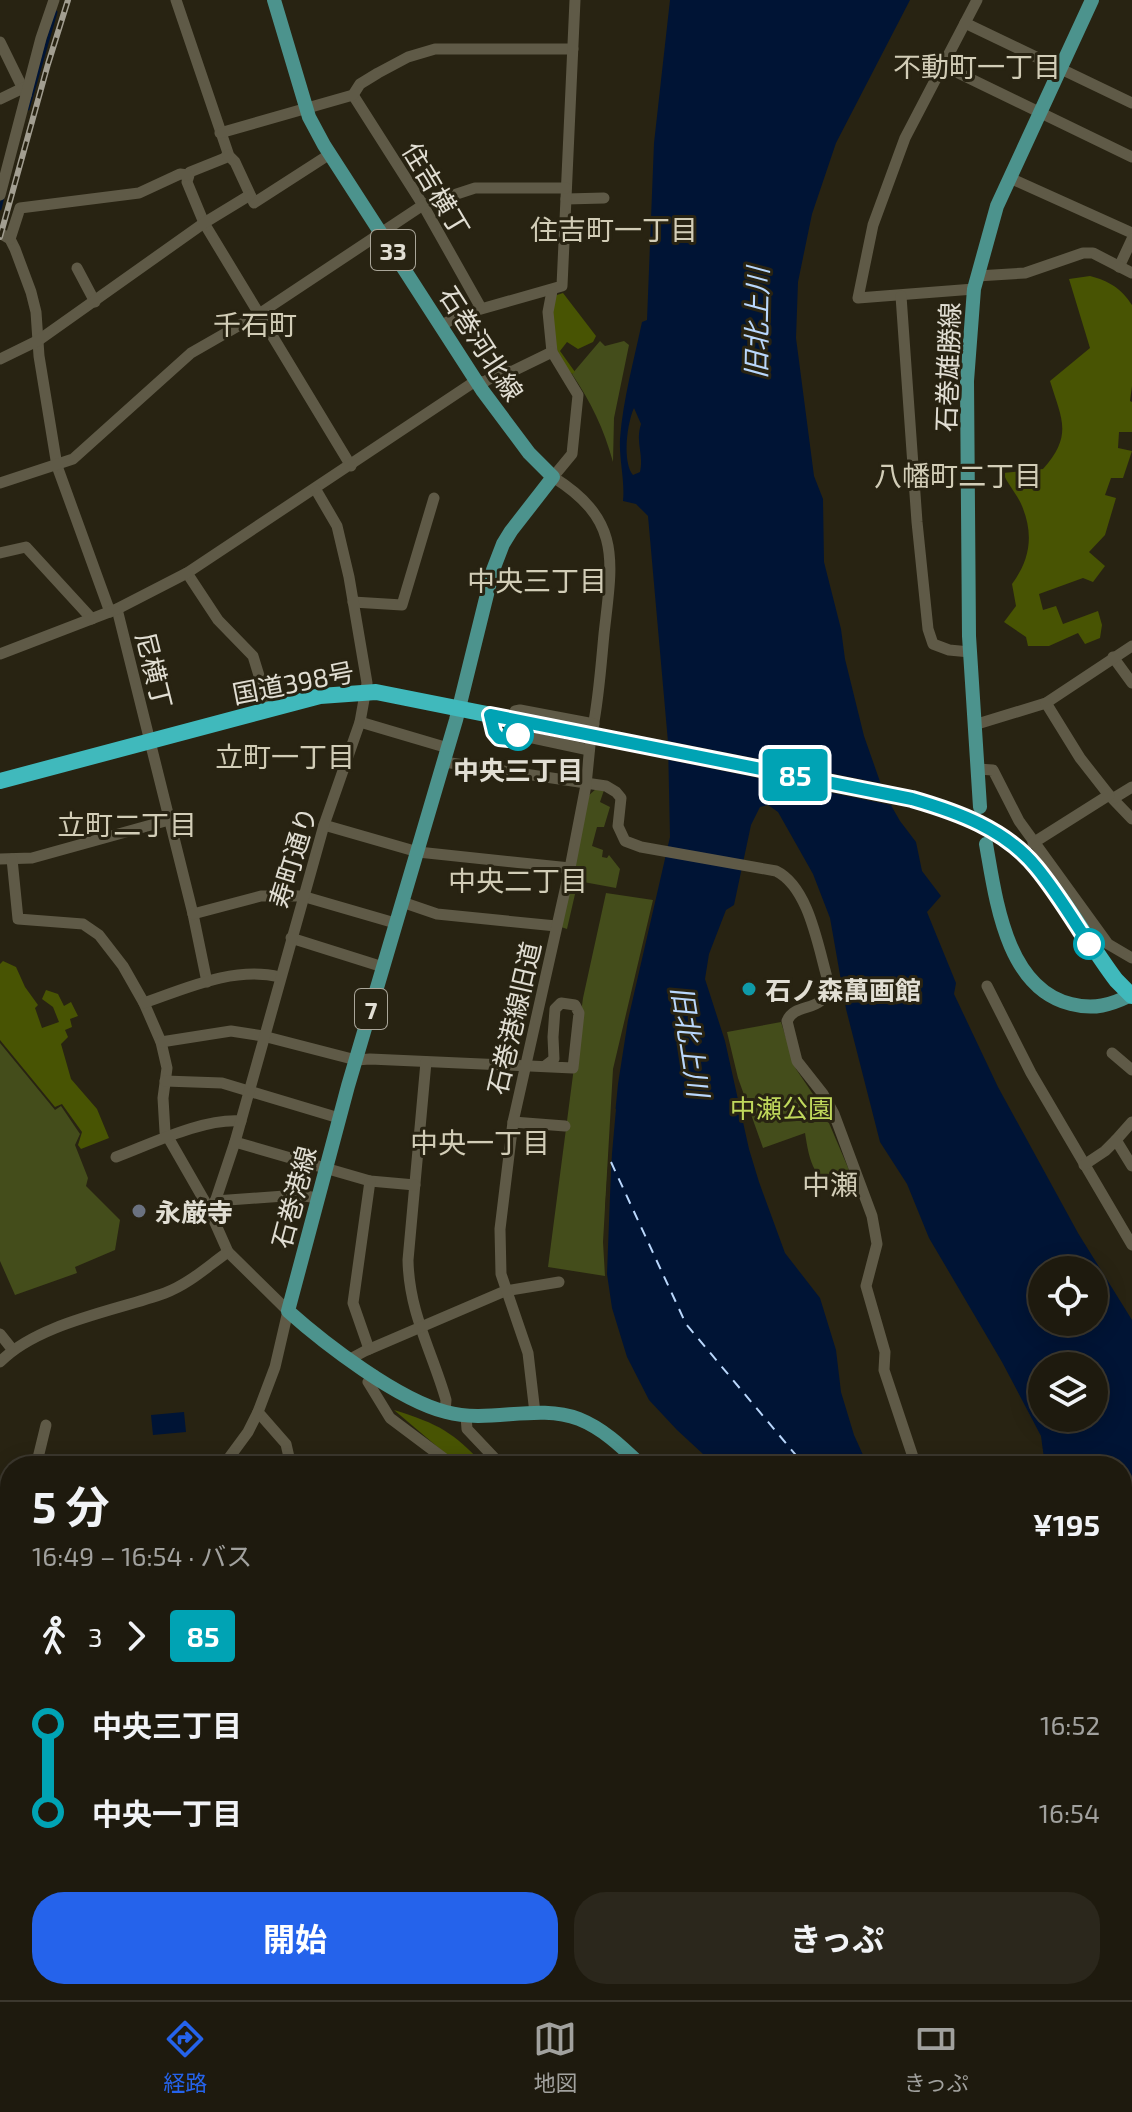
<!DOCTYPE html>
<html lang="ja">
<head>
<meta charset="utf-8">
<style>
	body { margin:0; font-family:"Exo 2","Noto Sans JP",sans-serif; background:#2b271c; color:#f1f3f6; height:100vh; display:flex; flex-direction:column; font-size:30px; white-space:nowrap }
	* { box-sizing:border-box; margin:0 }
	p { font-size:26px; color:#a1a19e }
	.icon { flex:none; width:44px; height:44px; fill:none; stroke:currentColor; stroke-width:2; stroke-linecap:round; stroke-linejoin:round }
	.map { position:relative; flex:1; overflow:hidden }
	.sheet { position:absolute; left:0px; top:1456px; width:1132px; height:544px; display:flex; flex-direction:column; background:#1e1a0e; border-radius:32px 32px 0 0; box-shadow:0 4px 20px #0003,0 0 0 2px #3c382e }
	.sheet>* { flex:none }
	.badge { padding:0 16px; border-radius:6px; font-size:28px; line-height:52px }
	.tools { position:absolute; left:1028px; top:1256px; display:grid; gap:16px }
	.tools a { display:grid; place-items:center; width:80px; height:80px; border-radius:50%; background:#1e1a0e; box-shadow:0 4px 20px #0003,0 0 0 2px #3c382e; font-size:40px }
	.map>.badge { position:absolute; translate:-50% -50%; box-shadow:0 0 0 4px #fff }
	.legs { display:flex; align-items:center; gap:12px; height:88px; padding:0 32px; font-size:26px }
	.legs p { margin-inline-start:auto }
	.summary { display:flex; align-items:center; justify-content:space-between; height:136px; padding:0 32px }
	h1 { font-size:44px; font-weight:700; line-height:60px }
	.cta { display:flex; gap:16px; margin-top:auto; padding:16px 32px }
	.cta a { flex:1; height:92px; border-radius:32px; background:#2563eb; color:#fff; font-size:32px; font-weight:700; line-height:92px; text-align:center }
	.cta a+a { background:#2b271c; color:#f1f3f6 }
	ul { padding:0 32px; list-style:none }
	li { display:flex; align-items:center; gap:28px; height:88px; font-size:30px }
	li i { display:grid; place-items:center; width:12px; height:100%; margin:0 10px; background:currentColor }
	li i::after { content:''; width:20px; height:20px; margin:-10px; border:6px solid; border-radius:50%; background:#1e1a0e }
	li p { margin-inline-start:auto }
	li:first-child i { background:linear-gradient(#0000 50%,currentColor 0) }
	li:last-child i { background:linear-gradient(currentColor 50%,#0000 0) }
	.tabs { display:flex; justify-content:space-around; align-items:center; height:112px; border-top:2px solid #3c382e; background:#1e1a0e; font-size:22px; color:#a1a19e }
	.tabs a { display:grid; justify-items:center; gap:4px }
	.tabs .selected { color:#2563eb }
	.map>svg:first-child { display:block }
	.green { fill:#444d1b }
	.forest { fill:#485403 }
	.water { fill:#001435; fill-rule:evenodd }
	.pier { fill:#282312 }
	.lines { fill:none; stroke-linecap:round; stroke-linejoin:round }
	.stream { stroke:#001435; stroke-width:3 }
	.ferry { stroke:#b9d7fc; stroke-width:2; stroke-dasharray:10 8; stroke-linecap:butt }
	.minor { stroke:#5f5a47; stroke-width:11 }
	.major { stroke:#4c938d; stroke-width:14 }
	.highway { stroke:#40b9bc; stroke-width:16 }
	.rail-casing { stroke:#a29e91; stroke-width:6 }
	.rail { stroke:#282312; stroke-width:3; stroke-dasharray:9; stroke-linecap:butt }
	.line-1-casing { stroke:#fff; stroke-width:18 }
	.line-1 { stroke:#00a3b4; stroke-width:12 }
	.stop-1-dot { fill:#fff; stroke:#00a3b4; stroke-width:4 }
	.culture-dot { fill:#0f9aa8; stroke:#282312; stroke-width:3 }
	.worship-dot { fill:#6b7280; stroke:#282312; stroke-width:3 }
	.labels { text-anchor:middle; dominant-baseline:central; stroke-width:6; stroke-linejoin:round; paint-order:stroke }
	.shield { fill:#282312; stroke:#aaa699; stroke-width:2 }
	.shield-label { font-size:24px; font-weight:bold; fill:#e1ded3 }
	.street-label { font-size:26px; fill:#e1ded3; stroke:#282312 }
	.stop-label { font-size:26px; font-weight:bold; fill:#e1ded3; stroke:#282312 }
	.poi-label { font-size:26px; font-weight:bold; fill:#e1ded3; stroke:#282312; text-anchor:start }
	.park-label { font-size:26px; fill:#c0d85c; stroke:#282312 }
	.neighbourhood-label { font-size:28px; fill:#d2cdb7; stroke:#282312 }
	.water-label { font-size:28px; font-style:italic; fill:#b9d7fc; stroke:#282312 }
</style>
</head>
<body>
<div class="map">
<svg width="1132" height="2000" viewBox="0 0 1132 2000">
	<rect width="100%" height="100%" fill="#282312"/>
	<g class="green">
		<path d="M600 341 605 346 624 341 629 345 614 418 613 462C604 429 591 402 572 374Z"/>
		<path d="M596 789 604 790 600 802 610 807 604 827H597L592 846 603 850 602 857 607 858 609 855 620 869 616 888 578 881 567 929 561 927 588 796Z"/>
		<path d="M606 893 653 900 613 1069 603 1242 605 1276 548 1267 583 998Z"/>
		<path d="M781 1022 796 1069 823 1109 855 1184C815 1190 810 1165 805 1133L763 1148 738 1078 727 1032Z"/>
		<path d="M0 1043 55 1110 61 1106 80 1134 75 1145 88 1178 86 1186 120 1220 115 1250 75 1267 77 1273 15 1295 0 1261Z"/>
	</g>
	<g class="forest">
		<path d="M1090 276C1109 281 1121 288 1132 305V386L1130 401 1132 402V432H1119L1118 448 1132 451 1123 478H1111L1105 495 1116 498 1105 535 1089 552 1105 566 1093 582 1083 578 1039 594 1043 610 1056 606 1063 624 1098 611 1102 625 1100 638 1085 644 1078 633 1049 646H1028L1026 637 1004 622 1016 606 1012 584C1030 560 1034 535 1022 506 1017 494 1008 485 1003 473L1043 469C1073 435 1062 420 1050 381L1090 348 1069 279Z"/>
		<path d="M563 293 596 336 593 342 578 349 567 342 560 351 575 372 572 374C551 354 551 323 554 296Z"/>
		<path d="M3 961 16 967 25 987 38 1005 35 1008 42 1028 59 1022 53 1007 42 999 46 990 58 994 64 1006 71 1002 78 1016 70 1019 72 1027 65 1030 68 1037 61 1044 71 1079 97 1109 109 1138 81 1149 78 1145 82 1132 62 1104 55 1107 0 1040V964Z"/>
		<path d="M394 1410C439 1424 453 1432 485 1466H460Z"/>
		<path d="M648 1990H756L765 2000H645Z"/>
		<path d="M787 1990H1006L999 2000H770Z"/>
	</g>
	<g class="water">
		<path d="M670 0H910L836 143 812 214 798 282 796 338 814 476 823 499 824 562 841 629 845 659 864 736 884 793 900 821 916 842 922 871 941 896 927 912 956 983 954 994 998 1087 1043 1169 1078 1233 1132 1320V1811L1122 1799V1466H1045L1041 1436 1002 1362 929 1238 907 1184 880 1142 846 1009 830 918 813 874 778 812 768 805 760 807 751 825 734 905 726 910 709 954 705 979 725 1041 749 1149 759 1182 785 1253 820 1298 836 1350 841 1392 854 1435 868 1466H716L677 1430 649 1400 627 1357 612 1308 607 1274 612 1144 618 1084 628 1020 670 837 668 742 648 516 636 504 623 501C625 480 619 460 620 439 623 399 634 360 642 322L647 320 654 143ZM634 408 641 424C635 443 644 453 640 472L633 475C622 462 627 423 634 408ZM1042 1270H1094V1322H1042ZM1042 1366H1094V1418H1042Z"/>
		<path d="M184 1412 186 1432 153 1435 151 1415Z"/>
	</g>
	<g class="pier">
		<path d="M663 740 885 784 896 806 664 759Z"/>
		<path d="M612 1109H616L607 1209H605Z"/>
	</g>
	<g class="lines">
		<g class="stream">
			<path d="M28 109 56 12"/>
			<path d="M0 209 3 197"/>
		</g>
		<g class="ferry">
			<path d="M611 1162 686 1324 805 1466"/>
			<path d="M1122 1712 1132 1718"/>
		</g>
		<g class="minor">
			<path d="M176 0 228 153 225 158 190 172 187 182 204 223 351 466"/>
			<path d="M965 23 1132 103"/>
			<path d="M0 42 26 95"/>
			<path d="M944 66 1132 157"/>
			<path d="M353 95 423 205 481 308"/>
			<path d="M0 99 23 88"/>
			<path d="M220 133 353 95 360 84 378 73 408 57 435 49H573"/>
			<path d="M228 155 235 162 254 203 330 154"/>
			<path d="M1010 178 1132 233"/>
			<path d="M0 195 41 38 54 0"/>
			<path d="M566 199 604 198"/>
			<path d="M0 233 10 239 15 249 31 292 36 312 39 356 57 466 110 612"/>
			<path d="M10 239 20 208 139 193 180 174 188 175"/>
			<path d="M1119 267 1132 239"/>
			<path d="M77 268 95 302"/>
			<path d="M977 276 1025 273 1083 253H1093L1132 273"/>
			<path d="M974 289 858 298 873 225 905 138 977 0"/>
			<path d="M901 296 917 522 928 629 933 644 949 650 970 652"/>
			<path d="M442 325 460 315 562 286 575 0"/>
			<path d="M552 352 548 312 552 291"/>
			<path d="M0 359 39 340 204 223 250 195"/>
			<path d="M0 483 73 459 191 353 259 314 423 205 475 188H566"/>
			<path d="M0 553 26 547 92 619"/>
			<path d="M187 573 218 620 253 656 269 708"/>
			<path d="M353 602 402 605 434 498"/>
			<path d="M117 609 193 914 207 982"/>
			<path d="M0 654 117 609 187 573 471 384 477 381 484 382 501 372 513 371 552 352 578 395 572 454 553 477C623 521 612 561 604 634 601 665 599 696 593 727"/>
			<path d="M1113 657 1132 683"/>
			<path d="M490 715 494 732 499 738 509 739 519 735 589 750"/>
			<path d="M512 719 515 711 520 710 594 724"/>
			<path d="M360 722 448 748"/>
			<path d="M974 725 1046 703 1132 646"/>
			<path d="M444 762 606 786 616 792 621 798 618 826 625 841 641 847 776 871C809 887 818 947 828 981 827 1016 796 1000 787 1021L797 1061 823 1094 834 1114 872 1216 877 1244 866 1286 885 1352 884 1370 916 1466"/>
			<path d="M977 769 993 770 1019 821 1108 944 1132 958"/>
			<path d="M1109 795 1132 819"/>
			<path d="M1114 798 1132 787"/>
			<path d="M324 825 418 852 570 868"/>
			<path d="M1033 843 1109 795 1080 758 1046 703"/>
			<path d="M0 859 32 858 169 820"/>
			<path d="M12 859 18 919 83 924 99 935 123 966 144 1003 161 1042 167 1068 163 1098 165 1132 208 1207 228 1252 288 1311 275 1367 258 1412 286 1444 291 1466"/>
			<path d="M402 902 437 914 556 926"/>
			<path d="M193 914 261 896H302L395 923"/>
			<path d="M291 938 383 967"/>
			<path d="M987 986 1031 1073 1132 1245"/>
			<path d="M144 1003C187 988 234 966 280 977"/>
			<path d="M161 1042 231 1031 263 1036 356 1060 370 1059 573 1068 579 1013 575 1005 561 1003 555 1009 553 1037 554 1059 545 1066"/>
			<path d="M1112 1053 1132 1070"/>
			<path d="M426 1062 408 1260C409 1313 432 1351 446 1400L445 1412"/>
			<path d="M165 1081 222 1083 339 1118"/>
			<path d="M513 1122 565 1126"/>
			<path d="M1132 1122 1116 1140 1132 1166"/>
			<path d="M235 1142 370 1181 415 1185"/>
			<path d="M116 1157C151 1144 203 1118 241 1121"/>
			<path d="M1084 1165 1105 1151 1116 1140"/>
			<path d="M215 1201 298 1195 318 1198"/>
			<path d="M211 1214 235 1142 324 825 360 722 367 683 349 577 337 526 316 490"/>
			<path d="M0 1334 12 1349"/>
			<path d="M369 1349 353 1303 370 1181"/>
			<path d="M350 1359 365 1351 505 1291 559 1282"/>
			<path d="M0 1362C38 1323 115 1311 165 1293 189 1284 208 1266 228 1252"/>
			<path d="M374 1375 368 1382 390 1418 454 1466"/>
			<path d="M535 1413 528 1353 501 1274 500 1229 513 1122 570 868 586 785 590 745"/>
			<path d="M466 1416 467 1429 502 1466"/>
			<path d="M36 1466 46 1425"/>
			<path d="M223 1466 248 1432 258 1412"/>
			<path d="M938 1466 953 1461 965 1463 966 1466"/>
			<path d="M0 1511 10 1513"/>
			<path d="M0 1624 10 1625"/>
			<path d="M0 1721 10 1684"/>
			<path d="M0 1880H10"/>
			<path d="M0 1945H10"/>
			<path d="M1066 1990 1091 1995 1096 2000"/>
			<path d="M27 2000 32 1990"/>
			<path d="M181 2000 188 1990"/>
			<path d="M316 2000 317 1990"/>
			<path d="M640 2000 641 1990"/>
		</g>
		<g class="major">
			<path d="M274 0 309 117 324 145 482 390 529 453 553 477 511 531 503 544 493 570 456 720 348 1086 288 1311C325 1344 398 1400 446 1412 490 1424 537 1403 579 1419 604 1429 623 1448 642 1466"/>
			<path d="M980 807 969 636 967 381 974 289 997 206 1092 0"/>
			<path d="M986 844C996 900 1006 988 1071 1004 1094 1010 1111 1005 1131 995"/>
			<path d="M1122 1957 1132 1993"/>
		</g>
		<path class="highway" d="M0 781 320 696 376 692 912 799C957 812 1002 829 1034 865 1065 899 1088 943 1116 980L1132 996"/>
		<g class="rail-casing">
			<path id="rail" d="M0 237 48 64 68 0"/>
		</g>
		<use href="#rail" class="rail"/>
	</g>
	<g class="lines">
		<g class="line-1-casing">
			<path id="line-1" d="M518 735 509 739 499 738 494 732 490 715 912 799C957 812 1005 829 1036 867 1056 891 1072 918 1089 944"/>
		</g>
		<use href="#line-1" class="line-1"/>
	</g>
	<g class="stop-1-dot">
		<circle cx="518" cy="735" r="14"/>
		<circle cx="1089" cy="944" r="14"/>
	</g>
	<circle class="culture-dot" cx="749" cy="989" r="8"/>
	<circle class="worship-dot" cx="139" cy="1211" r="8"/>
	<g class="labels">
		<g class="shield">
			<rect x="371" y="230" width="44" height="40" rx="6"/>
			<rect x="355" y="989" width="32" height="40" rx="6"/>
		</g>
		<g class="shield-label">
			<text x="393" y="250">33</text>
			<text x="371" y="1009">7</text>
		</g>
		<g class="street-label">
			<text transform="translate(437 189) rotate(59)">住吉横丁</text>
			<text transform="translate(482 343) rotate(57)">石巻河北線</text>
			<text transform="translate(947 367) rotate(-88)">石巻雄勝線</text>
			<text transform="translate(155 670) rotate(76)">尼横丁</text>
			<text transform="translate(293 682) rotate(-11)">国道398号</text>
			<text transform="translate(292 857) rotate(-73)">寿町通り</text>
			<text transform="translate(513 1018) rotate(-77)">石巻港線旧道</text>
			<text transform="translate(293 1197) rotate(-75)">石巻港線</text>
		</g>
		<g class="stop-label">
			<text x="518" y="769">中央三丁目</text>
		</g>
		<g class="poi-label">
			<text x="765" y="989">石ノ森萬画館</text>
			<text x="155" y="1211">永厳寺</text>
		</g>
		<g class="park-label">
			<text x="782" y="1107">中瀬公園</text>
		</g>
		<g class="neighbourhood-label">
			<text x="977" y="66">不動町一丁目</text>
			<text x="614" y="229">住吉町一丁目</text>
			<text x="255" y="324">千石町</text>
			<text x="958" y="475">八幡町二丁目</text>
			<text x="537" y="580">中央三丁目</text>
			<text x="285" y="756">立町一丁目</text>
			<text x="127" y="824">立町二丁目</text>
			<text x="518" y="880">中央二丁目</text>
			<text x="480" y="1142">中央一丁目</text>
			<text x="830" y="1184">中瀬</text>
		</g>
		<g class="water-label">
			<text transform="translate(756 323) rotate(-89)">旧北上川</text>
			<text transform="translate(691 1041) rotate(81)">旧北上川</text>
		</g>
	</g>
</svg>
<div class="tools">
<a><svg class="icon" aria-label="locate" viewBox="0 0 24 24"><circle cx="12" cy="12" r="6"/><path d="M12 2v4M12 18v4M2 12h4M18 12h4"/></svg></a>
<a><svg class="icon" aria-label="layers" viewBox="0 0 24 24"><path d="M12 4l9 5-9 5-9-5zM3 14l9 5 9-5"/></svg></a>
</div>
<b class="badge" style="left:795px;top:775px;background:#00a3b4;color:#fff">85</b>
<section class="sheet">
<div class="summary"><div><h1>5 分</h1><p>16:49 – 16:54 · バス</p></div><b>¥195</b></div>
<div class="legs"><svg class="icon" aria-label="walk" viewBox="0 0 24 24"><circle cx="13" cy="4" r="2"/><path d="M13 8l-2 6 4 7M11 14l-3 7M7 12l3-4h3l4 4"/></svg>3<svg class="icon" aria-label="forward" viewBox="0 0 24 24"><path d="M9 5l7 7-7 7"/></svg><b class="badge" style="background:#00a3b4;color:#fff">85</b></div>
<ul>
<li><i style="color:#00a3b4"></i><b>中央三丁目</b><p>16:52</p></li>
<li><i style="color:#00a3b4"></i><b>中央一丁目</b><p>16:54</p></li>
</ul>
<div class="cta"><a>開始</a><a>きっぷ</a></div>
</section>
</div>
<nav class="tabs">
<a class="selected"><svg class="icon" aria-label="directions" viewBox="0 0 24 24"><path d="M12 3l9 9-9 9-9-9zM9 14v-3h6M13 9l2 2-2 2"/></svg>経路</a>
<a><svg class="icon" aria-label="map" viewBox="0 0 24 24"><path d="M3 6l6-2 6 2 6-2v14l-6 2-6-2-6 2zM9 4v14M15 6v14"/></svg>地図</a>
<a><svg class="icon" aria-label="tickets" viewBox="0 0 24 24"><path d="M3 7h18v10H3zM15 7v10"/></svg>きっぷ</a>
</nav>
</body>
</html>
